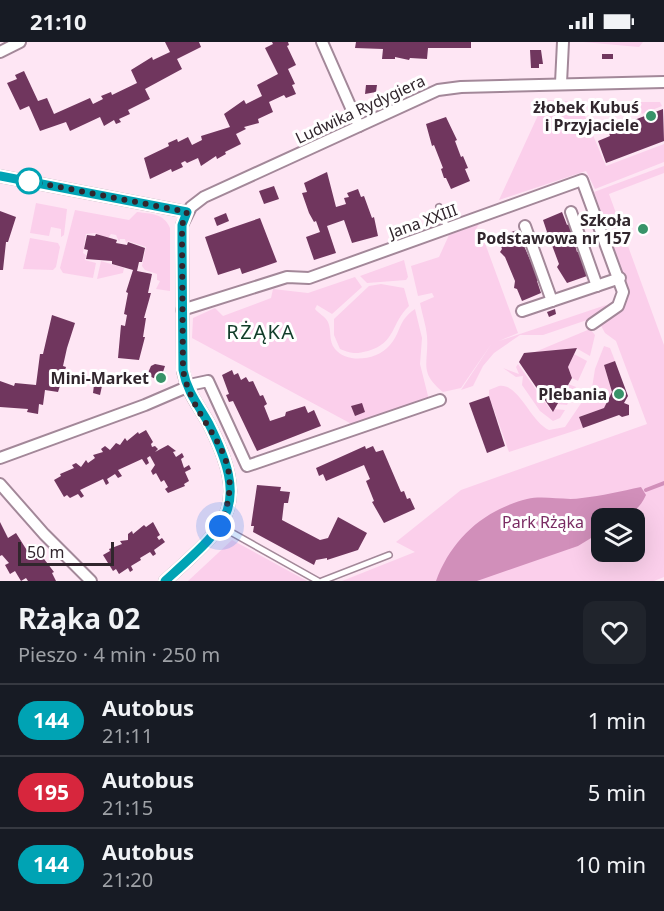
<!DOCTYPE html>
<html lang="pl">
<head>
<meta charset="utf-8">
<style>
	body { margin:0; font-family:"Noto Sans",sans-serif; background:#20242c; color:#f1f3f6; height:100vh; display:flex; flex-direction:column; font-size:22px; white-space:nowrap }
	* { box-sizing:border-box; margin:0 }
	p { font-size:20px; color:#9ea1a6 }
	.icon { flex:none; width:33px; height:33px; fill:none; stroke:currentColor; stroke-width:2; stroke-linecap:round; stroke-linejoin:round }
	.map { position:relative; height:539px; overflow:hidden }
	.panel { display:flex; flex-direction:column; background:#171b24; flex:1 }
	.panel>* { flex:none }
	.badge { padding:0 12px; border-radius:20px; font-size:21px; line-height:39px }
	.controls { position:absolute; left:591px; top:466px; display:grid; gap:12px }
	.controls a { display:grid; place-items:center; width:54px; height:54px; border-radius:12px; background:#171b24; box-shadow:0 6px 24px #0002; font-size:30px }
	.scale { position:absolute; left:18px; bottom:15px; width:96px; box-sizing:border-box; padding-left:6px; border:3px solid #31262d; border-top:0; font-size:16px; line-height:21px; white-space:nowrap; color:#31262d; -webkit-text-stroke:4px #fff; paint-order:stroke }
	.you { position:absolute; width:30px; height:30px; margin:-15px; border:4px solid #fff; border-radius:50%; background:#1a73e8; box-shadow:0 0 0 9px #1a73e833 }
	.map>.badge { position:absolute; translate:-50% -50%; box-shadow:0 0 0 3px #fff }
	.round { display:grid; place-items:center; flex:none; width:63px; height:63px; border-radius:12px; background:#20242c }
	.head { display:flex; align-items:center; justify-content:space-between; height:102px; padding:0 18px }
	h1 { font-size:28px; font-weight:700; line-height:45px }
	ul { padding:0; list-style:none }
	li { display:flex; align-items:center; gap:18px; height:72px; padding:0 18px; border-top:2px solid #363941 }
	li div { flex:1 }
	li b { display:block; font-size:22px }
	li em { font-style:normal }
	li .badge { min-width:66px; font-weight:700; text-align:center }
	.status { display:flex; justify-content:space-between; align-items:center; height:42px; padding:0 30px; background:#171b24; direction:ltr }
	.status svg { height:16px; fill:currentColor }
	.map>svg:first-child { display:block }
	.green { fill:#fbcfeb; fill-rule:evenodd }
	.water { fill:#d18fba }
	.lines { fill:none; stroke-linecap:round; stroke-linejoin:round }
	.stream { stroke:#d18fba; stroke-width:4 }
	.building { fill:#70365e }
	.lane-casing { stroke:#a38899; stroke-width:8 }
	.street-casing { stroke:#a38899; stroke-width:14 }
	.lane { stroke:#fff; stroke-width:5 }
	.street { stroke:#fff; stroke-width:10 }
	.line-casing { stroke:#fff; stroke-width:14 }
	.line { stroke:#00a3b4; stroke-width:9 }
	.walk { stroke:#31262d; stroke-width:6; stroke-dasharray:0 10.8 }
	.poi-dot { fill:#389369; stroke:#fff; stroke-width:2 }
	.stop-dot { fill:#fff; stroke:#00a3b4; stroke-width:3 }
	.labels { text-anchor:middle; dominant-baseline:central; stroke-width:6; stroke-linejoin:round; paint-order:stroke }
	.poi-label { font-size:16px; font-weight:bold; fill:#31262d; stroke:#fff; text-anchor:end }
	.street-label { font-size:16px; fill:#31262d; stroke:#fff }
	.park-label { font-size:16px; fill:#7a2c63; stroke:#fff }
	.quarter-label { font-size:20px; letter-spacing:1.5px; fill:#123d2a; stroke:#fff }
</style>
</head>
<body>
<div class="status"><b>21:10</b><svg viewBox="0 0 49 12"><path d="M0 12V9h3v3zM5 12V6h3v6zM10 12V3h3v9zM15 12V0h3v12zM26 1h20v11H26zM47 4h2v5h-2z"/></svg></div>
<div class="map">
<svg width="664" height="539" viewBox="0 0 664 539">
	<rect width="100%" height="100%" fill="#fee6f4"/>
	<g class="green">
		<path d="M583 0H643L639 5Z"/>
		<path d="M545 58 579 60 606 124 664 102V120L595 147 586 129 499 158Z"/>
		<path d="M637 60H660L662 64 642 72Z"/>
		<path d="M664 124V131L609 152 664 303V535L654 539H342L415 510 396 500 461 448 647 382 616 299 605 291 600 282 587 278 543 293H520L494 311 483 324 473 344 461 348 492 301 461 346 443 350C418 330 429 321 427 294 426 283 422 272 420 261L434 255 432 251 418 254 411 224 439 215 449 193 479 182 475 189 482 193 518 291 499 299 606 263 610 274C626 264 629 259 626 240L594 150ZM602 477H634V510H602Z"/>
		<path d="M36 161 67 167 64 193 61 195V187L51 185 49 194 30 191Z"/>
		<path d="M75 168 129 178 137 170C152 172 163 171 170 186V249L156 247 160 239 157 238V232L145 228 142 224 146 205 128 199 126 201 125 197H120L119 200 116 193 111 192 108 196 95 191 86 192 83 211 86 213 85 218 96 221 93 236 63 231 60 226Z"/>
		<path d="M30 196 58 201 60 205 56 225 53 228 23 227Z"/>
		<path d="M404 218 408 235 406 238 367 241 360 234Z"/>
		<path d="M101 219 124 226 123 231 97 237Z"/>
		<path d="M355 235 362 245 332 272 317 263 315 267C318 271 326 275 328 280 332 289 328 298 335 307 347 322 377 318 389 304 402 290 397 279 415 267L422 296 420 322 429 358 359 386 192 296 193 276 215 266 223 274 271 256 273 247 308 251Z"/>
		<path d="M381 242 404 246 409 264C391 281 396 301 368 309 356 312 352 312 340 307L334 293V277L369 244Z"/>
		<path d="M590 287 595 293 590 314 576 306 535 310Z"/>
		<path d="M604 304 610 306 615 319 604 323 612 350 610 355 592 346 595 327Z"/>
		<path d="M574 312 587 319 578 339 572 336 568 325Z"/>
		<path d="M518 322 552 370 554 367 565 368 560 376 553 379 540 369 522 343 523 334 516 335 503 326 519 332 516 325Z"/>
		<path d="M568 342 576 345 567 363 557 362Z"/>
		<path d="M499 344C519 341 530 379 549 388L565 385 588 351 607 360 604 366 579 375 583 386 509 410 489 354V348Z"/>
		<path d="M232 498 307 539H188Z"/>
	</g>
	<path class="water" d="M641 445 646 453C636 474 623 477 602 477L601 490 578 504 477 539H436C451 498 483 468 527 457 544 453 565 459 582 456 602 454 621 449 641 445Z"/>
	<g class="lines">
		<path class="stream" d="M646 448 664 441"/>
	</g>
	<g class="building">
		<path d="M165 0H199L201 5 177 17 182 27 145 47 150 57 128 68 130 72 119 77 121 80 116 82 114 78 104 84 100 75 70 89 66 80 40 89 29 64 20 68 7 41 17 37 15 33 24 29 38 59 47 56 54 72 90 56 93 62 103 57 101 54 111 50 112 53 137 41 131 28 152 15 153 18 170 10Z"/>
		<path d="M272 0H288L289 3 287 4 296 23 288 27 295 42 292 43 296 52 286 56 284 53 269 60 273 70 258 77 259 81 244 85 246 87 236 92 241 102 225 110 226 112 217 117 216 114 201 124 198 116 187 121 185 119 181 121 183 125 172 130 171 127 150 137 144 116 169 104 168 101 177 97 178 100 188 95 192 103 202 98 201 94 230 85 224 72 244 58 246 62 262 54 257 43 278 32 265 6 273 2Z"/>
		<path d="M356 0H471V6H428L427 17 410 16 409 18 395 15V17H382L383 7 355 6Z"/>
		<path d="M530 8H541L543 22H539V26H531Z"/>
		<rect x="602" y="12" width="11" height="5"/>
		<path d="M366 43H377L376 50 365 52Z"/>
		<path d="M580 61 582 66 576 69 574 63Z"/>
		<path d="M663 67 664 99 606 121 598 99 610 94 608 88Z"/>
		<path d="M446 75 457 98 455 99 461 115 463 114 468 126 465 127 470 139 451 147 446 136H444L441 127 443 126 434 103 432 104 426 82Z"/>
		<path d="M327 130 336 165 346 162 344 156 349 155 347 151 358 147 361 155 364 154 372 176 374 175 378 194 352 201 344 178 327 184 336 211 314 218 306 195 320 190 316 179 314 180 309 171 302 151 307 150 304 141Z"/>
		<path d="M274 144 279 157 264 162 259 149Z"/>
		<path d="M0 169 16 175 8 200H6L3 228H0Z"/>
		<path d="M562 170 567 183 569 182 577 210 580 209 587 234 567 241 557 225 559 222 550 198 545 193 547 190 543 178Z"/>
		<path d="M226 171 229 179 217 184 214 176Z"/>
		<path d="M260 176 277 220 242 232 240 226 218 233 205 195Z"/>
		<path d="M517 188 539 238 537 239 541 251 522 259 517 247 514 246 515 239 505 215 500 210 502 207 498 195Z"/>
		<path d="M96 192 117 198 116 201 127 203 128 200 145 206 142 220H139L137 229 152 232 148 251H151L144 276H146L143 295H145L139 318 118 316 121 283 125 284 127 273 124 272 128 251 126 250 133 228 112 222V219L86 217 88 208 84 207 87 193 95 194Z"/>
		<path d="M555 267 556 272 549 275 547 270Z"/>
		<path d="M52 273 75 281 67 306 63 324 66 325 58 350 45 348 43 363 39 362 38 372 27 370 28 367 0 365V339L14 344 15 341 36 343 40 312H43Z"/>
		<path d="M577 306 568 325 572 336 553 370 519 320 524 311Z"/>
		<path d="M615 319 628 354 624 361 629 363V373L622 375 619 373 583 386 579 375 604 366 612 350 604 323Z"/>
		<path d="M155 322 165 324 160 339 147 333 151 324Z"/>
		<path d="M232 328 234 333 238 331 241 338 246 335 249 340 253 339 260 354 263 353 267 362 264 364 270 379 285 374 286 370 305 364 308 371 314 368 321 384 257 409 233 359 229 360 226 353 229 352 222 333Z"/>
		<path d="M94 343 102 344 100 353 93 351Z"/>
		<path d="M489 354 505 404 487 411 469 361Z"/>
		<path d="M362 361 365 370 355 374 351 364Z"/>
		<path d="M146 388 153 400 151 402 152 405 155 404 158 407 155 410 168 403 176 409 173 410 176 415 182 411 184 415 181 417 184 426 189 423 191 427 185 430 189 439 184 442 185 444 168 451 165 447 168 445 164 438 161 440 156 431 153 433 151 429 155 423 150 414 147 416 149 421 146 423 142 417 118 428 122 434 118 436 115 432 107 437 109 441 106 443 103 437 80 448 84 454 81 456 78 452 70 456 67 453 64 455 54 438 61 434 60 432 74 426 72 423 76 421 81 425 86 418 88 421 95 416 93 413 103 410 101 407 105 404 110 408 116 401 120 403 125 396 127 399 138 390 139 392Z"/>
		<path d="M365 404 366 407 373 404 376 410 383 408 401 450 404 449 407 457 410 456 415 467 384 481 372 460 374 459 366 439 370 437 364 423 326 439 323 432 319 434 316 426Z"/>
		<path d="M257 443 281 445 280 449 290 450 288 461H284L282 478 320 498 328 496 338 475 367 491 358 508 327 518V516L316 518 314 523 253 490 254 484H251Z"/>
		<path d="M0 480 8 496 16 491 33 518 41 513 54 530 52 531 56 539H28L26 536 21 539 15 529 10 532 5 523 9 521 2 513 0 514Z"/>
		<path d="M153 480 160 493 157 495 159 498 162 496 165 500 154 508 156 512 153 514 150 510 140 516 141 518 131 524 133 528 130 530 128 526 119 532 116 527 113 529 103 513 110 509 109 507 122 502 120 499 128 498V492L132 489 133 492 144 483 146 485Z"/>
	</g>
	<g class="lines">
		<g class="lane-casing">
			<g id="lane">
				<path d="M439 165 447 186"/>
				<path d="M220 484 318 539"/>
				<path d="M322 539 389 513"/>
			</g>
		</g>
		<g class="street-casing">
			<g id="street">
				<path d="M322 0 359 84"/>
				<path d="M0 10 20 0"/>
				<path d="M561 41 563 0"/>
				<path d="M0 134 187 170"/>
				<path d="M571 170 597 244"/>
				<path d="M525 184 552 259"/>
				<path d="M182 268 287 235 309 236 582 138 623 250 618 264 592 282"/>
				<path d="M522 269 620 236"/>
				<path d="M0 416 145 363 194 342 208 339 247 424 440 358"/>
				<path d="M0 442 44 492 91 539"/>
				<path d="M165 539C228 482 251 466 209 382 199 364 187 350 183 329L182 183 191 165 204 155 438 48 461 45 664 40"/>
			</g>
		</g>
		<use href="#lane" class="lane"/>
		<use href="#street" class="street"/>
	</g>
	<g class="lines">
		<g class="line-casing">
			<path id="line" d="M0 134 187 170 182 183V201L183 328C187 350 199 364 209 382 251 466 228 482 165 539"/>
		</g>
		<use href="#line" class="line"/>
		<path class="walk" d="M29 139 187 170 182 183V201L183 328C195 391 252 408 220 484"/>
	</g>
	<g class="poi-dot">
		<circle cx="651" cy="74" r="6"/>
		<circle cx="643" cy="187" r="6"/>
		<circle cx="161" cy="336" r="6"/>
		<circle cx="619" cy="352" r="6"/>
	</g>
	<circle class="stop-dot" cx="29" cy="139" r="12"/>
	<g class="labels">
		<g class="poi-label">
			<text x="639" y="65">żłobek Kubuś<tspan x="639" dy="18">i Przyjaciele</tspan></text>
			<text x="631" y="178">Szkoła<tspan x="631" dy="18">Podstawowa nr 157</tspan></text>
			<text x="149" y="336">Mini-Market</text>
			<text x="607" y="352">Plebania</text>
		</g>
		<g class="street-label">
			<text transform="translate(360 67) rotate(-25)">Ludwika Rydygiera</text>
			<text transform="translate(423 179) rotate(-20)">Jana XXIII</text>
		</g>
		<g class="park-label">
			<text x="543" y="480">Park Rżąka</text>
		</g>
		<g class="quarter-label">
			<text x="261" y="289">RŻĄKA</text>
		</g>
	</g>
</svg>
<div class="controls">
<a><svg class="icon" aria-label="layers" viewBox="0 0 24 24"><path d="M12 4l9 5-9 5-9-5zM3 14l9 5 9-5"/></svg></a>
</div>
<div class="scale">50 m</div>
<div class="you" style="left:220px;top:484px"></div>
</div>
<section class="panel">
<div class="head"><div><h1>Rżąka 02</h1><p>Pieszo · 4 min · 250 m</p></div><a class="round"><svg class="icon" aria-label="heart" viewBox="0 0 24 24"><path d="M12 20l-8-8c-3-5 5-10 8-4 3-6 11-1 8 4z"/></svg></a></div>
<ul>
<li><span class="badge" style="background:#00a3b4;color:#fff">144</span><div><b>Autobus</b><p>21:11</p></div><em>1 min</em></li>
<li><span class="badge" style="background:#d7263d;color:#fff">195</span><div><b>Autobus</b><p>21:15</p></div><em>5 min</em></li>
<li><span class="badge" style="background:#00a3b4;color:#fff">144</span><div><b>Autobus</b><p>21:20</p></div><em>10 min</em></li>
</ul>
</section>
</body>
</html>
